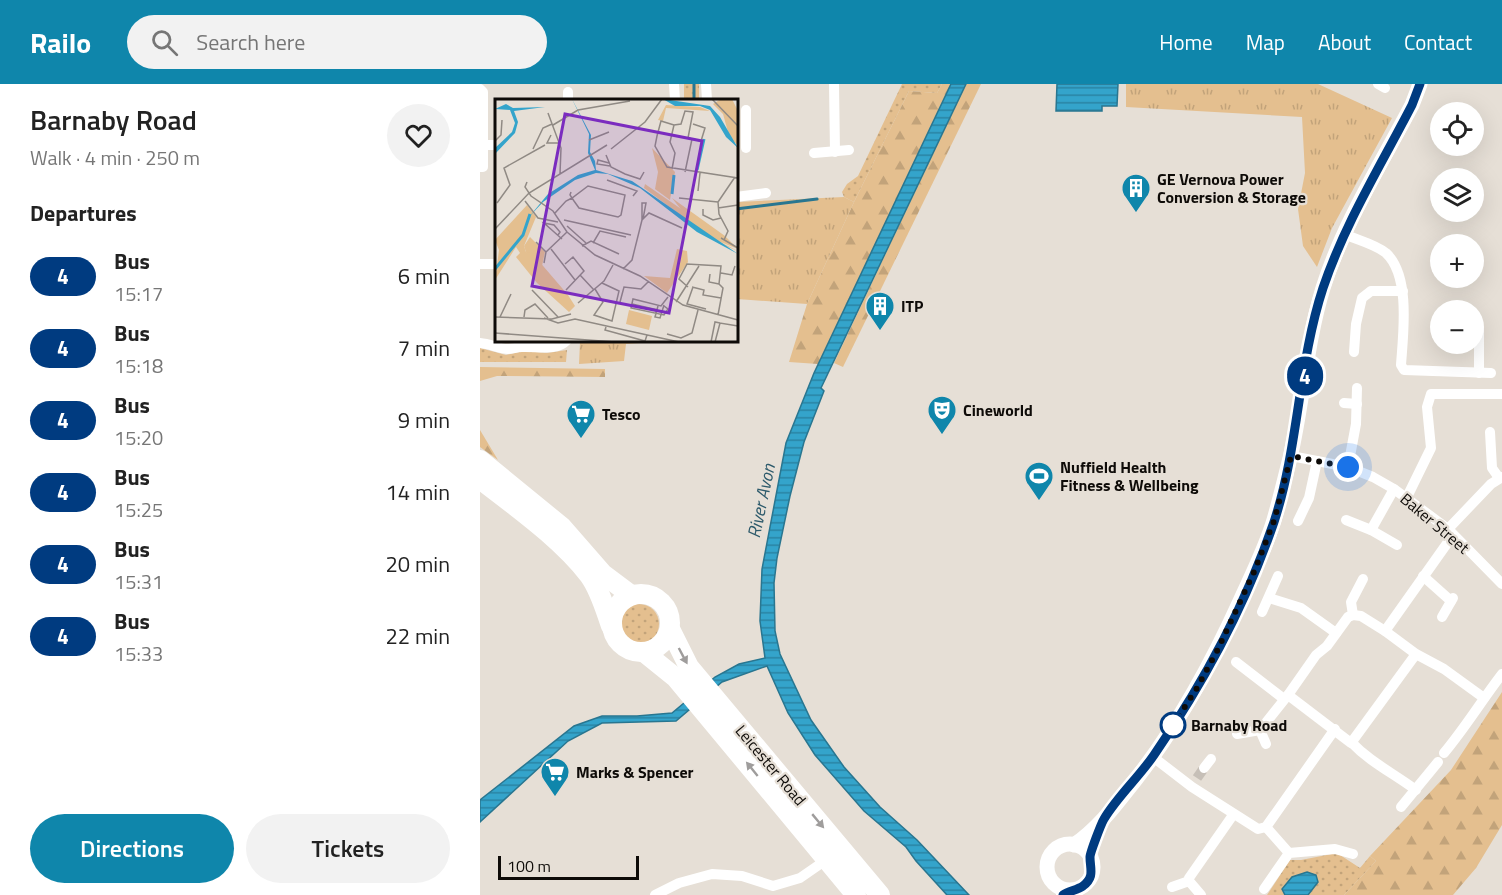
<!DOCTYPE html>
<html lang="en">
<head>
<meta charset="utf-8">
<style>
	body { margin:0; font-family:"Titillium Web",sans-serif; background:#f2f2f2; color:#222; height:100vh; display:flex; flex-direction:column; font-size:22px; white-space:nowrap }
	* { box-sizing:border-box; margin:0 }
	p { font-size:20px; color:#767676 }
	.icon { flex:none; width:33px; height:33px; fill:none; stroke:currentColor; stroke-width:2; stroke-linecap:round; stroke-linejoin:round }
	.map { position:relative; flex:1; overflow:hidden }
	.side { display:flex; flex-direction:column; background:#fff; width:480px }
	.side>* { flex:none }
	.badge { padding:0 12px; border-radius:20px; font-size:21px; line-height:39px }
	.buttons { position:absolute; left:950px; top:18px; display:grid; gap:12px }
	.buttons a { display:grid; place-items:center; width:54px; height:54px; border-radius:50%; background:#fff; box-shadow:0 6px 24px #0002; font-size:30px }
	.scale { position:absolute; left:18px; bottom:15px; width:141px; box-sizing:border-box; padding-left:6px; border:3px solid #0e0b08; border-top:0; font-size:16px; line-height:21px; white-space:nowrap; color:#0e0b08; -webkit-text-stroke:4px #e6dfd6; paint-order:stroke }
	.you { position:absolute; width:30px; height:30px; margin:-15px; border:4px solid #fff; border-radius:50%; background:#1a73e8; box-shadow:0 0 0 9px #1a73e833 }
	.map>.badge { position:absolute; translate:-50% -50%; box-shadow:0 0 0 3px #fff }
	h2 { padding:0 30px; font-size:22px; line-height:54px }
	.round { display:grid; place-items:center; flex:none; width:63px; height:63px; border-radius:32px; background:#f2f2f2 }
	.headline { display:flex; align-items:center; justify-content:space-between; height:102px; padding:0 30px }
	h1 { font-size:28px; font-weight:600; line-height:45px }
	.button { display:flex; gap:12px; margin-top:auto; padding:12px 30px }
	.button a { flex:1; height:69px; border-radius:36px; background:#0f86ab; color:#fff; font-size:24px; font-weight:600; line-height:69px; text-align:center }
	.button a+a { background:#f2f2f2; color:#222 }
	ul { padding:0; list-style:none }
	li { display:flex; align-items:center; gap:18px; height:72px; padding:0 30px }
	li div { flex:1 }
	li b { display:block; font-size:22px }
	li em { font-style:normal }
	li .badge { min-width:66px; font-weight:700; text-align:center }
	header { display:flex; align-items:center; gap:36px; box-sizing:border-box; height:84px; padding:0 30px; background:#0f86ab; color:#fff }
	header strong { font-size:28px }
	nav { display:flex; gap:33px; margin-inline-start:auto; font-size:21px }
	.search { width:420px; height:54px; background:#f2f2f2; display:flex; align-items:center; gap:15px; box-sizing:border-box; padding:0 21px; border-radius:33px; color:#767676; font-size:22px }
	main { display:flex; flex:1; min-height:0 }
	.map>svg:first-child { display:block }
	.grass { fill:url(#grass-dots) }
	.forest { fill:url(#forest-firs) }
	.park { fill:url(#park-tufts) }
	.water { fill:url(#water-rules); stroke:#297690; stroke-width:1.5 }
	.lines { fill:none; stroke-linecap:round; stroke-linejoin:round }
	.stream { stroke:#297690; stroke-width:3 }
	.street-tunnel { stroke:#c6bfb7; stroke-width:10; stroke-dasharray:10 5; stroke-linecap:butt }
	.street { stroke:#fff; stroke-width:10 }
	.secondary { stroke:#fff; stroke-width:15 }
	.highway { stroke:#fff; stroke-width:20 }
	.oneway { fill:#9f9d9c }
	.line-casing { stroke:#fff; stroke-width:14 }
	.line { stroke:#003b80; stroke-width:9 }
	.walk { stroke:#0e0b08; stroke-width:6; stroke-dasharray:0 10.8 }
	.stop-dot { fill:#fff; stroke:#003b80; stroke-width:3 }
	.labels { text-anchor:middle; dominant-baseline:central; stroke-width:4.5; stroke-linejoin:round; paint-order:stroke }
	.poi-label { font-size:16px; font-weight:bold; fill:#0e0b08; stroke:#e6dfd6; text-anchor:start }
	.street-label { font-size:16px; fill:#0e0b08; stroke:#e6dfd6 }
	.stop-label { font-size:16px; font-weight:bold; fill:#0e0b08; stroke:#e6dfd6; text-anchor:start }
	.water-label { font-size:18px; font-style:italic; fill:#2d5a6b; stroke:#e6dfd6 }
	.inset-river { fill:none; stroke:#34a4cb; stroke-width:3 }
	.inset-road { fill:none; stroke:#908a84; stroke-width:1.5 }
	.view { fill:#7b2cbf; fill-opacity:0.15; stroke:#7b2cbf; stroke-width:3 }
	.inset-edge { fill:none; stroke:#0e0b08; stroke-width:3 }
</style>
</head>
<body>
<header>
<strong>Railo</strong>
<div class="search"><svg class="icon" aria-label="search" viewBox="0 0 24 24"><circle cx="10" cy="10" r="6"/><path d="M15 15l6 6"/></svg>Search here</div>
<nav><a>Home</a><a>Map</a><a>About</a><a>Contact</a></nav>
</header>
<main>
<section class="side">
<div class="headline"><div><h1>Barnaby Road</h1><p>Walk · 4 min · 250 m</p></div><a class="round"><svg class="icon" aria-label="heart" viewBox="0 0 24 24"><path d="M12 20l-8-8c-3-5 5-10 8-4 3-6 11-1 8 4z"/></svg></a></div>
<h2>Departures</h2>
<ul>
<li><span class="badge" style="background:#003b80;color:#fff">4</span><div><b>Bus</b><p>15:17</p></div><em>6 min</em></li>
<li><span class="badge" style="background:#003b80;color:#fff">4</span><div><b>Bus</b><p>15:18</p></div><em>7 min</em></li>
<li><span class="badge" style="background:#003b80;color:#fff">4</span><div><b>Bus</b><p>15:20</p></div><em>9 min</em></li>
<li><span class="badge" style="background:#003b80;color:#fff">4</span><div><b>Bus</b><p>15:25</p></div><em>14 min</em></li>
<li><span class="badge" style="background:#003b80;color:#fff">4</span><div><b>Bus</b><p>15:31</p></div><em>20 min</em></li>
<li><span class="badge" style="background:#003b80;color:#fff">4</span><div><b>Bus</b><p>15:33</p></div><em>22 min</em></li>
</ul>
<div class="button"><a>Directions</a><a>Tickets</a></div>
</section>
<div class="map">
<svg width="1022" height="811" viewBox="0 0 1022 811">
	<defs>
		<pattern id="grass-dots" width="8" height="8" patternUnits="userSpaceOnUse" patternTransform="scale(1.5)"><rect width="8" height="8" fill="#e4bf8f"/><path d="M2 2h.1M6 6h.1" fill="none" stroke="#c2a37a" stroke-width="1.8" stroke-linecap="round"/></pattern>
		<pattern id="forest-firs" width="22" height="20" patternUnits="userSpaceOnUse" patternTransform="scale(1.5)"><rect width="22" height="20" fill="#e4bf8f"/><path d="M5 1l3.5 6h-7zM16 11l3.5 6h-7z" fill="#c2a37a"/></pattern>
		<pattern id="park-tufts" width="24" height="20" patternUnits="userSpaceOnUse" patternTransform="scale(1.5)"><rect width="24" height="20" fill="#e4bf8f"/><path d="M3 7l-1-3M5 7V3M7 7l1-3M15 17l-1-3M17 17v-4M19 17l1-3" fill="none" stroke="#c2a37a"/></pattern>
		<pattern id="water-rules" width="6" height="5" patternUnits="userSpaceOnUse" patternTransform="scale(1.5)"><rect width="6" height="5" fill="#34a4cb"/><path d="M0 2.5h6" fill="none" stroke="#2a84a3"/></pattern>
	</defs>
	<rect width="100%" height="100%" fill="#e6dfd6"/>
	<g class="grass">
		<rect x="204" y="0" width="15" height="16"/>
		<path d="M422 0H462L457 9 429 7 374 118 364 113 362 108 367 100 378 92Z"/>
		<path d="M0 264 26 271 44 267 67 269 87 266 86 278H0Z"/>
		<circle cx="159" cy="540" r="20"/>
		<path d="M857 769 880 784 890 772 896 777 864 811H787L810 776H821Z"/>
	</g>
	<g class="forest">
		<path d="M462 0H471L338 280 309 278 327 220 374 118 429 7 457 9Z"/>
		<path d="M486 0H501L363 283 354 279Z"/>
		<path d="M0 283 125 285V293L17 292 0 297Z"/>
		<path d="M0 346 18 376 0 363Z"/>
		<path d="M1022 608V741L996 784 973 811H864L896 777 890 772 971 686Z"/>
	</g>
	<g class="park">
		<path d="M646 0H838L912 34 852 144 837 183 823 162 818 125 825 89 822 33 646 23Z"/>
		<path d="M364 113 374 118 327 220 257 215V118Z"/>
		<path d="M102 257 160 256V259L146 260 144 277 99 280 100 258Z"/>
	</g>
	<g class="water">
		<path d="M471 0H486L341 304 344 307 324 358 310 412 297 474 294 499 295 547 300 570 331 636 364 683 400 723 437 756 489 811H467L436 777 426 763 384 727 335 671 308 629 287 582 242 598 196 637 122 639 88 657 0 738V716L94 642 122 632H157L192 629 235 593 259 580 285 574 280 537 282 485 306 359 334 289Z"/>
		<path d="M577 0H638L637 22H622V27H576Z"/>
		<path d="M827 788 836 791 838 798 828 811H805L802 805 812 793Z"/>
	</g>
	<g class="lines">
		<g class="stream">
			<path d="M214 16V0"/>
			<path d="M256 125 337 115"/>
		</g>
		<path class="street-tunnel" d="M717 694 724 684"/>
		<g class="street">
			<path d="M194 0 195 16"/>
			<path d="M226 0 227 16"/>
			<path d="M354 0 355 68"/>
			<path d="M898 0 905 4"/>
			<path d="M0 5 3 8V83H0"/>
			<path d="M88 16V8"/>
			<path d="M3 61H16"/>
			<path d="M266 64V26"/>
			<path d="M334 69 369 66"/>
			<path d="M256 113 286 109"/>
			<path d="M864 150C877 156 895 160 906 169 931 192 923 251 921 281L924 286 1011 289"/>
			<path d="M0 180H16"/>
			<path d="M999 246V289"/>
			<path d="M0 259C11 260 19 265 28 265 32 265 37 263 42 263 57 262 76 268 87 256"/>
			<path d="M874 268 876 240 882 214 891 207H923"/>
			<path d="M864 319 877 320"/>
			<path d="M1010 348 1012 384 1019 394"/>
			<path d="M811 372 868 383 893 393 914 405 968 445 1022 500"/>
			<path d="M868 383 876 340 877 304"/>
			<path d="M927 413 951 364 947 323 951 310H1022"/>
			<path d="M866 436 891 446 917 461"/>
			<path d="M818 437 829 414 837 377"/>
			<path d="M968 445 1011 400 1022 393"/>
			<path d="M891 446 914 405"/>
			<path d="M943 492 971 517"/>
			<path d="M789 514 821 524 856 549"/>
			<path d="M782 528 798 492"/>
			<path d="M873 531 871 518 883 495"/>
			<path d="M962 533 973 514"/>
			<path d="M905 547 973 451"/>
			<path d="M936 570 871 659 808 611 836 571 847 562 868 533 873 531 881 532 905 547 936 570 964 585 1004 614"/>
			<path d="M756 578 804 615"/>
			<path d="M780 646 808 611"/>
			<path d="M757 650 780 646 786 660"/>
			<path d="M871 658C890 678 913 689 936 706"/>
			<path d="M964 669C985 644 1002 616 1022 590"/>
			<path d="M673 673 712 703 778 745 786 743 855 645"/>
			<path d="M724 684 731 675"/>
			<path d="M921 723 958 678"/>
			<path d="M786 743 809 769"/>
			<path d="M709 797 721 811"/>
			<path d="M692 803 709 797V794L753 731"/>
			<path d="M784 805 809 769 855 765 873 770"/>
			<path d="M175 811 199 799 232 790 262 792 293 802 320 794 346 776"/>
		</g>
		<g class="secondary">
			<circle cx="590" cy="783" r="23"/>
			<path d="M594 761C620 743 637 719 656 695 699 640 732 579 761 515 773 489 786 463 794 436 800 415 805 394 810 374 823 318 826 260 843 204 863 140 901 80 932 21L940 0"/>
		</g>
		<g class="highway">
			<path d="M0 376 82 443 123 490 151 511"/>
			<path d="M0 395C37 424 80 454 109 491 120 506 125 525 131 542"/>
			<circle cx="161" cy="539" r="29"/>
			<path d="M190 545 209 583 400 811"/>
			<path d="M165 569 196 594 376 811"/>
		</g>
	</g>
	<defs><path id="oneway-solid" d="M-6-.8H1V-3.2L6.5 0L1 3.2V.8H-6Z" transform="scale(1.5)"/></defs>
	<g class="oneway">
		<use href="#oneway-solid" transform="translate(203 572) rotate(62)"/>
		<use href="#oneway-solid" transform="translate(272 685) rotate(-129)"/>
		<use href="#oneway-solid" transform="translate(338 737) rotate(50)"/>
	</g>
	<g class="lines">
		<g class="line-casing">
			<path id="line" d="M583 811C589 807 597 806 603 802 615 793 610 785 610 773 610 769 621 740 624 735 637 713 659 693 674 671 723 600 766 520 794 438 819 362 818 280 843 204 865 139 901 81 932 21L940 0"/>
		</g>
		<use href="#line" class="line"/>
		<path class="walk" d="M693 641 717 604 737 567 774 488 794 437 811 372 868 383"/>
	</g>
	<defs>
		<g id="building-pin" transform="scale(1.5)"><path d="M0 17L-7.5 6A9.5 9.5 0 1 1 7.5 6Z" fill="#0f86ab" stroke="#e6dfd6"/><path d="M-4-6H4V6H1V3H-1V6H-4ZM-2.5-4.3h1.7v1.8h-1.7ZM.8-4.3h1.7v1.8H.8ZM-2.5-1h1.7V.8h-1.7ZM.8-1h1.7V.8H.8Z" fill="#fff"/></g>
		<g id="theatre-pin" transform="scale(1.5)"><path d="M0 17L-7.5 6A9.5 9.5 0 1 1 7.5 6Z" fill="#0f86ab" stroke="#e6dfd6"/><path d="M-5-5.5Q0-4 5-5.5V0Q5 5 0 6Q-5 5-5 0ZM-3.3-2.5H-1v1.5H-3.3ZM1-2.5H3.3v1.5H1ZM-2.8 1Q0 5.5 2.8 1Z" fill="#fff"/></g>
		<g id="supermarket-pin" transform="scale(1.5)"><path d="M0 17L-7.5 6A9.5 9.5 0 1 1 7.5 6Z" fill="#0f86ab" stroke="#e6dfd6"/><path d="M-6-5.5h2.5l.6 2H6L4.5 2H-2.5L-4.4-4H-6ZM-1.5 3.2a1.3 1.3 0 1 0 .1 0ZM3 3.2a1.3 1.3 0 1 0 .1 0Z" fill="#fff"/></g>
		<g id="stadium-pin" transform="scale(1.5)"><path d="M0 17L-7.5 6A9.5 9.5 0 1 1 7.5 6Z" fill="#0f86ab" stroke="#e6dfd6"/><path d="M0-5a6.5 5 0 1 0 0 10a6.5 5 0 1 0 0-10ZM-3.5-1.8h7v3.6h-7Z" fill="#fff"/></g>
	</defs>
	<g fill-rule="evenodd">
		<use href="#building-pin" x="656" y="104"/>
		<use href="#building-pin" x="400" y="222"/>
		<use href="#theatre-pin" x="462" y="326"/>
		<use href="#supermarket-pin" x="101" y="330"/>
		<use href="#stadium-pin" x="559" y="392"/>
		<use href="#supermarket-pin" x="75" y="688"/>
	</g>
	<circle class="stop-dot" cx="693" cy="641" r="12"/>
	<g class="labels">
		<g class="poi-label">
			<text x="677" y="95">GE Vernova Power<tspan x="677" dy="18">Conversion &amp; Storage</tspan></text>
			<text x="421" y="222">ITP</text>
			<text x="483" y="326">Cineworld</text>
			<text x="122" y="330">Tesco</text>
			<text x="580" y="383">Nuffield Health<tspan x="580" dy="18">Fitness &amp; Wellbeing</tspan></text>
			<text x="96" y="688">Marks &amp; Spencer</text>
		</g>
		<g class="street-label">
			<text transform="translate(955 439) rotate(40)">Baker Street</text>
			<text transform="translate(291 681) rotate(50)">Leicester Road</text>
		</g>
		<g class="stop-label">
			<text x="711" y="641">Barnaby Road</text>
		</g>
		<g class="water-label">
			<text transform="translate(281 417) rotate(-78)">River Avon</text>
		</g>
	</g>
	<g transform="translate(15 15)">
		<rect width="243" height="243" fill="#e6dfd6"/>
		<path d="M226 0H237L243 12V46L235 40 228 15 218 5ZM171 6 205 8 215 12 171 9 168 22 163 21ZM177 99 230 137 243 150 223 142V137L196 123ZM35 138 50 153 47 167 31 153 29 147Z" fill="#e4bf8f"/>
		<path d="M150 85 192 114 196 123 202 121 224 137 223 142 243 152 223 144 212 136 149 89ZM32 106 41 118 29 147 31 153 37 154 73 196 80 207 74 213 42 184 21 158 25 154 21 148 0 181 4 151 0 141Z" fill="#e4bf8f"/>
		<path d="M157 49 180 73 175 101 160 90 163 73ZM182 150 192 152 193 163 172 194 149 177 175 179Z" fill="#e4bf8f"/>
		<path d="M134 211 157 217 154 231 131 225Z" fill="#e4bf8f"/>
		<path d="M77 0 96 36 95 53 100 62 101 71 137 82 243 155 202 133 145 89 113 75 101 74 80 81 48 103 34 118 53 95 83 76 100 71 93 54 94 35ZM168 0 215 7 225 18 243 49 231 38 215 11 205 7H180ZM11 5 18 9 50 8 19 12 23 23 20 34 0 55V49L17 33 20 24 15 11 0 10Z" fill="#34a4cb"/>
		<path class="inset-river" d="M202 71 209 40M177 95 179 76M0 170 28 136 35 115"/>
		<path class="inset-road" d="M217 0 243 27M53 14 66 49 65 75M58 26 83 11 135 2M179 26 166 22 162 37 160 47 172 68 243 79M179 26 186 25 190 12 198 13 193 39 206 42 210 29 198 25M56 36 52 44H65M94 41 114 33M0 42 6 36 7 21M38 50 48 29 57 25M116 50 150 23 167 0M111 56 116 68 130 75 145 80 149 73M114 64 103 61 102 65 115 67M177 70 180 54 175 43 179 26M190 73 197 40M112 81 142 92 138 97M32 83 30 88 36 97 58 112 72 133 100 156 145 177 188 206 243 221M203 92 205 74M184 99 223 103M30 102 43 119 63 123M2 104 15 86 9 69 50 46M223 109 243 106M208 110V116L218 121 226 119M60 114 71 102 77 99 93 87 130 96 126 116 123 118 84 109 79 102 75 96 76 93M69 121 136 136M147 121V104H151L148 120M72 127 91 144M0 130 34 94 112 46M63 136 65 133 59 126 49 124 67 140M226 139 243 149M229 141 233 132 224 115 223 103 240 78M41 143 51 153 49 164M98 144 105 132 131 138M87 147 96 142 124 155M56 150 80 181M51 153 72 133M70 165 78 158 89 172 71 191M128 170 137 161 147 121 154 114 187 129M226 174 237 176 240 167M215 175 214 183 224 185M85 176 99 191M193 188 184 180 192 165 226 167 224 185 228 189 223 216M197 188 209 191 208 196 226 199M198 188 192 205 211 210M100 190 108 203 99 216 117 222 124 192 107 184M37 191 63 218M125 203 129 188 146 190 154 182M181 203 204 167M83 204 109 182 118 166M137 205 163 211M163 207 160 218 165 219 169 206M169 207 173 210 169 216 136 209 138 200 166 207 173 198M0 218 57 220 76 215M5 218 16 195M29 218 30 211 40 205 53 219M49 219 63 224 80 220 184 243M111 228 110 231 150 242 152 236M0 234 120 243M172 235 186 239 197 234 203 211M216 243 220 223 225 224M220 243 225 224 243 227"/>
		<path class="view" d="M70 15 207 42 174 214 37 187Z"/>
		<rect width="243" height="243" class="inset-edge"/>
	</g>
</svg>
<div class="buttons">
<a><svg class="icon" aria-label="locate" viewBox="0 0 24 24"><circle cx="12" cy="12" r="6"/><path d="M12 2v4M12 18v4M2 12h4M18 12h4"/></svg></a>
<a><svg class="icon" aria-label="layers" viewBox="0 0 24 24"><path d="M12 4l9 5-9 5-9-5zM3 14l9 5 9-5"/></svg></a>
<a>+</a>
<a>−</a>
</div>
<div class="scale">100 m</div>
<div class="you" style="left:868px;top:383px"></div>
<b class="badge" style="left:825px;top:292px;background:#003b80;color:#fff">4</b>
</div>
</main>
</body>
</html>
